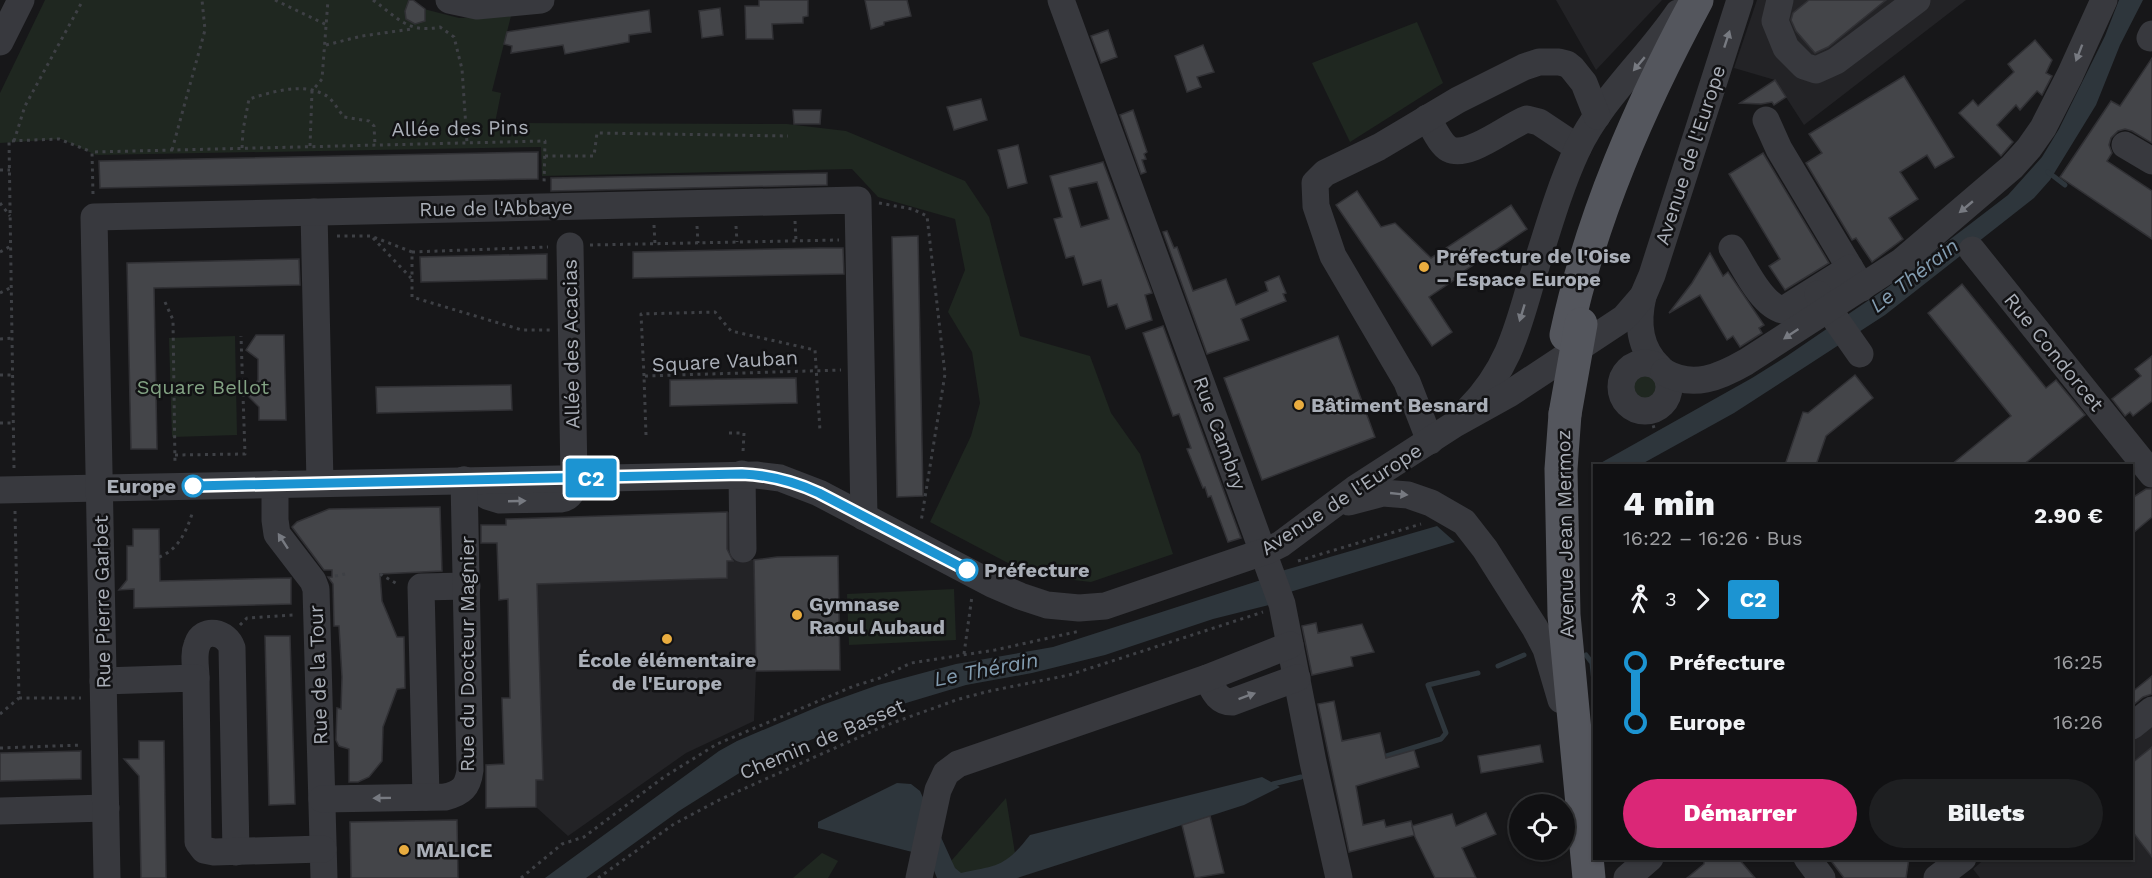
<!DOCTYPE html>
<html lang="fr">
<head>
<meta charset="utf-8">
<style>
	body { margin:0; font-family:"Work Sans",sans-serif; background:#1e1f21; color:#f1f3f6; height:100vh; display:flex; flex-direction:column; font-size:22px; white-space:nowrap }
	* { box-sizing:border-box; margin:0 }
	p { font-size:20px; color:#9c9da0 }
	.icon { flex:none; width:33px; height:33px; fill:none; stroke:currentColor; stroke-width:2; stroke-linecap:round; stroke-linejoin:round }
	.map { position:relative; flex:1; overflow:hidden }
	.drawer { position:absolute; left:1593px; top:464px; width:540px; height:396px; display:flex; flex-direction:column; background:#111113; border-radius:0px; box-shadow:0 2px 4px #0004,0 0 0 2px #303133 }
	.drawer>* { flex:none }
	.badge { padding:0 12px; border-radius:4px; font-size:21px; line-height:39px }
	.tools { position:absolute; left:1509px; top:794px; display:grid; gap:12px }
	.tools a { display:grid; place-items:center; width:66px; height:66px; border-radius:50%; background:#111113; box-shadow:0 2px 4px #0004,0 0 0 2px #303133; font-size:30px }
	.map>.badge { position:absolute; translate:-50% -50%; box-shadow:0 0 0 3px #fff }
	.legs { display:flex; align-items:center; gap:9px; height:66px; padding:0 30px; font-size:20px }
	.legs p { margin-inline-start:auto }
	.summary { display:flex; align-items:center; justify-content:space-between; height:102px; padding:0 30px }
	h1 { font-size:33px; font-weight:800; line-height:45px }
	.cta { display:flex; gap:12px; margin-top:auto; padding:12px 30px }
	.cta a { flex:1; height:69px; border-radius:36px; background:#db2777; color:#fff; font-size:24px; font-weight:800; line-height:69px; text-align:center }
	.cta a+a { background:#1e1f21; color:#f1f3f6 }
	ul { padding:0 30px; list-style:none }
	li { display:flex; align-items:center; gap:21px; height:60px; font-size:22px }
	li i { display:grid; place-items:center; width:9px; height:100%; margin:0 8px; background:currentColor }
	li i::after { content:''; width:15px; height:15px; margin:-8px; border:4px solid; border-radius:50%; background:#111113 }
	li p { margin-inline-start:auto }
	li:first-child i { background:linear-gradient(#0000 50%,currentColor 0) }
	li:last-child i { background:linear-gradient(currentColor 50%,#0000 0) }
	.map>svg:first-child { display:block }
	.built { fill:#232326 }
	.green { fill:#1f2720 }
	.water { fill:#2e363c }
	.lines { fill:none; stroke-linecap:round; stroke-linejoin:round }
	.stream { stroke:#2e363c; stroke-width:5 }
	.building { fill:#444549; stroke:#313135; stroke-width:1.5; fill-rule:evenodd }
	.path { stroke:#3e4045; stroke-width:3; stroke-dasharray:3 4.5; stroke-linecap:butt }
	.minor { stroke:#38393e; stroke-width:27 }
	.major { stroke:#54565d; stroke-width:33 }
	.major-bridge { stroke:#54565d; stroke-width:33 }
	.oneway { fill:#777a81 }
	.line-1-casing { stroke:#fff; stroke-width:14 }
	.line-1 { stroke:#1c94d2; stroke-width:9 }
	.poi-dot { fill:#e9ac3f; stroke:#121214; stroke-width:2 }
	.stop-1-dot { fill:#fff; stroke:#1c94d2; stroke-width:3 }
	.labels { text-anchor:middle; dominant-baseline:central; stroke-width:5; stroke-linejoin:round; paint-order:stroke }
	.street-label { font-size:20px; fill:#aaafb8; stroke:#121214 }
	.poi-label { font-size:20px; font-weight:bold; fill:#aaafb8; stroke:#121214; text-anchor:start }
	.park-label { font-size:20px; fill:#82a283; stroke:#121214 }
	.stop-label { font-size:20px; font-weight:bold; fill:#aaafb8; stroke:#121214; text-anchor:end }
	.water-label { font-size:21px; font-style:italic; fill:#839db1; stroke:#121214 }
</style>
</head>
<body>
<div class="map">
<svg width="2152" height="878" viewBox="0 0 2152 878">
	<rect width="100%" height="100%" fill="#171719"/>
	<g class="built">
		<path d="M1556 0H1662L1596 70Z"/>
		<path d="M1757 0H1966L1804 125 1775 80 1734 68Z"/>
		<path d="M736 512 737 560H754L756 671 754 721 686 753 568 836 536 807V780L510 698 508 600H499L506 546V519Z"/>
		<path d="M2152 724V878H1980L1973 869 1986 858H2132V740Z"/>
	</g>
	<g class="green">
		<path d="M45 0H413L424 9 459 18 511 16 492 91 501 93 495 123 787 124 846 131 965 181 989 217 1020 336 1090 356 1111 413 1140 454 1173 554 1091 582 1031 575 930 522 971 436 980 403 972 352 948 312 965 270 955 219 878 197 852 169 542 176 541 147 96 155 61 139 0 143V93Z"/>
		<path d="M1417 22 1443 83 1350 142 1312 63Z"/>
		<path d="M235 336 237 435 172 437 169 338Z"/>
		<circle cx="1644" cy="387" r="14"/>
		<path d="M954 589 956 640 849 645 847 594Z"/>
		<path d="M1006 798 1019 878H947L952 860Z"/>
		<path d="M822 853 838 861 828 878H793Z"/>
	</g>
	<g class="water">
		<path d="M2119 0H2143L2120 45 2096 105 2050 180 2034 198 1885 315 1734 413 1640 465H1597L1752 378 1787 356 1888 287 2008 195 2042 157 2059 129 2105 36Z"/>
		<path d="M1437 526 1455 542 1280 595 1269 605 1213 619 1105 655 1032 673 966 685 896 706 760 760 679 811 586 878H545L719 751 737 741 822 705 878 685 956 664 1053 647 1261 580 1278 572Z"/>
		<path d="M1262 777 1280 787 1244 805 1017 878H937L928 856 818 828V822L897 783 911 784 920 791 955 868 961 873C999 865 1005 867 1030 835Z"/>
	</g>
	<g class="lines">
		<g class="stream">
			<path d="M2048 172 2065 185"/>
			<path d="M1586 655 1592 663 1594 682"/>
			<path d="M1498 666 1524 655"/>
			<path d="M1380 758 1441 739 1446 733 1428 685 1478 673"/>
			<path d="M1273 784 1301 777"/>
		</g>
	</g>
	<g class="building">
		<path d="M409 0H413L425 9V21L415 24 406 19 405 11Z"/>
		<path d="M759 0H808V16L803 17V23L772 24 773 39H746L745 6H759Z"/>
		<path d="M865 0H907L911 16 884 22V25L871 29Z"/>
		<path d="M1809 0H1886L1828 47 1815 53 1796 31 1791 20 1793 13Z"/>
		<path d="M720 8 723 35 702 38 699 11Z"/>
		<path d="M649 10 651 32 629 35V42L565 54 563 45 511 53 512 46 504 44 507 32Z"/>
		<path d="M1108 30 1117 57 1101 63 1091 36Z"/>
		<path d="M2035 40 2052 60 2046 73 2052 76 2042 95 2037 91 2020 110 2016 105 1997 125 2013 142 2001 156 1959 113 1973 100 1978 106 2014 72 2008 64Z"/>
		<path d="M1203 45 1214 72 1197 77 1201 87 1187 92 1175 56Z"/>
		<path d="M2152 58V143L2132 131 2125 129 2118 131 2111 138 2109 145 2112 153 2107 161 2152 191V239L2060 177 2111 101 2120 106Z"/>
		<path d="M1904 76 1954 157 1935 168 1927 155 1900 172 1918 199 1889 218 1903 239 1872 262 1856 238 1852 240 1806 163 1822 153 1809 134Z"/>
		<path d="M1775 80 1786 97 1774 105 1772 102 1761 104 1740 103Z"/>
		<path d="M981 99 987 120 954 130 947 107Z"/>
		<path d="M793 110H821L820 124H794Z"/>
		<path d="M1133 110 1147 152 1144 154 1146 159 1142 160 1146 172 1141 174 1120 115Z"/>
		<path d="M1018 145 1027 183 1008 188 998 150Z"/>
		<path d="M538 152V179L100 188 99 161Z"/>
		<path d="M1763 153 1829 263 1785 290 1769 266 1780 259 1729 174Z"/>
		<path d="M1103 162 1152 293 1145 295 1152 320 1126 329 1117 304 1108 307 1101 280 1083 285 1074 256 1066 258 1054 219 1062 217 1050 176ZM1097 182 1109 219 1081 227 1069 188Z"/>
		<path d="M827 173V185L551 191V178Z"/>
		<path d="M1357 191 1381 227 1395 223 1431 258 1511 205 1527 229 1454 278V280L1429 297 1452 332 1432 346 1336 205Z"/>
		<path d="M1167 231 1174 248 1177 247 1193 291 1226 279 1236 305 1268 291 1265 282 1279 276 1286 293 1283 294 1286 301 1241 319 1249 340 1207 354 1163 232Z"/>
		<path d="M918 236 923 496 897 497 892 237Z"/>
		<path d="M820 248H843L844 274 633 278V252Z"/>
		<path d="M1710 253 1723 276 1728 272 1764 325 1759 328 1762 333 1740 347 1733 336 1727 340 1700 295 1669 313 1692 283Z"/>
		<path d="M547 254V279L421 282 420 257Z"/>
		<path d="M299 259 300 285 154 288 157 449H131L127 263Z"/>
		<path d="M1962 284 2046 388 2056 380 2085 415 2023 465H1951L2011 416 1928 313Z"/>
		<path d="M1163 326 1241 538 1228 542 1211 496 1208 497 1205 487 1203 488 1187 449 1191 448 1179 414 1173 416 1143 333Z"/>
		<path d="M256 335H284L286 420H259V407L247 395 258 380V359L246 350Z"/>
		<path d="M1338 336 1375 437 1262 480 1224 378Z"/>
		<path d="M2152 356V401L2133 416 2130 412 2125 416 2112 399 2141 376 2135 369Z"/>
		<path d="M1855 375 1873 398 1826 436 1816 465H1785L1803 412 1808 413Z"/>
		<path d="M796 378 797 403 670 406V380Z"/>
		<path d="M511 385 512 410 377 413 376 387Z"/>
		<path d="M2146 489H2152V517L2132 534V498Z"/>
		<path d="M440 507 442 571 380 574 382 601 397 637H404L405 688 397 689 383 727 382 761 369 777 358 782H349V749L339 746 336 740 337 708 341 709 342 677 339 626H334L333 584 328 577H332V570H324L292 527 297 522 329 509Z"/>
		<path d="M727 512V549L733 561H727V578L537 584 543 780H536V807L486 808V765L504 764 502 698H510L508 599 499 600 497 543H481V525H506V519Z"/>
		<path d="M133 529H159L160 581 291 578V604L134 608V589L119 590 127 580V546H133Z"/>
		<path d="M838 556 840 670 756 671 754 560 777 557Z"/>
		<path d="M1316 623 1318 633 1362 624 1374 652 1351 657 1353 666 1312 675 1302 626Z"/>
		<path d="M265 636H290L295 804 269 805Z"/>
		<path d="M2152 676V694L2143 697 2132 706V692Z"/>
		<path d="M1334 701 1342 741 1380 733 1386 758 1414 750 1419 767 1356 786 1363 825 1384 820 1386 827 1411 821 1415 835 1349 852 1318 704Z"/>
		<path d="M139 741H164L166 878H141L139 776 124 759H139Z"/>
		<path d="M1540 745 1543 762 1481 773 1478 756Z"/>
		<path d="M2152 747V857L2132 831V763Z"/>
		<path d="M81 751V779L0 781V753Z"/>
		<path d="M1486 813 1496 834 1462 848 1476 878H1435L1415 837 1412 826 1452 814 1456 826Z"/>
		<path d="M1210 816 1224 873 1195 878 1182 825Z"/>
		<path d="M457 820 458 878H351L350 822Z"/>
		<path d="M1704 858H1738L1755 878H1687L1704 864Z"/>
		<path d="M1829 858H1909L1906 878H1844Z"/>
	</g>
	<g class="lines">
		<g class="path">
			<path d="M275 0 327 25"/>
			<path d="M373 0C397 17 408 34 440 27L454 37 462 69 467 143"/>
			<path d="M326 45 362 36 412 29"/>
			<path d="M14 141 25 106 83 0"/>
			<path d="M310 146 312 91 322 79 328 0"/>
			<path d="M242 148 243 130 249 99C272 92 302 82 325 95 332 98 338 110 344 117L369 121 374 126 375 145"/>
			<path d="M172 150 205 30 202 0"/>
			<path d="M545 156H594L597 133 788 136"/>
			<path d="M0 170H10"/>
			<path d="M93 194 92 152 545 141 544 185"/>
			<path d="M0 203 10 216"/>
			<path d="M879 203 912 209 927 216 945 374 921 522"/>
			<path d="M795 221 796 241"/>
			<path d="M654 225 655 244"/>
			<path d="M697 226 698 243"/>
			<path d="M736 226 737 242"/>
			<path d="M337 236H371L412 252V297L522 330H551"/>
			<path d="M373 238 411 278"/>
			<path d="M590 245 839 240"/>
			<path d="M0 252 11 246"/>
			<path d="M412 252 548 247"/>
			<path d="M0 293 12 287"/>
			<path d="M165 302 173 320 175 464"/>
			<path d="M0 339 13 338"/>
			<path d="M0 375H13"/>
			<path d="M644 376 641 314 715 312 731 331 815 350 820 431"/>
			<path d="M1649 411 1654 428"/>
			<path d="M0 423H14"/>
			<path d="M729 433H744L743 452"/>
			<path d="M646 435 644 376 841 370"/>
			<path d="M175 455 245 454 241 336"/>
			<path d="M14 468 9 141 59 139 92 152"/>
			<path d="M15 511 19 698"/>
			<path d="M159 557C178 550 186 532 192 514"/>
			<path d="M1298 561 1421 524"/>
			<path d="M380 574 399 585"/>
			<path d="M335 576 345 574"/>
			<path d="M240 625 247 618 294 615"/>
			<path d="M964 654 972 596"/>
			<path d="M19 698H81"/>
			<path d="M0 714 19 698"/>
			<path d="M0 748 82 745"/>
			<path d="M521 878 562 844 584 837 664 777 717 744 854 686 880 678 911 663 995 650 1080 631"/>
			<path d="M598 878 674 824 721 799 884 726 959 699 990 691 1069 675 1263 612"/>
		</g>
		<g class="minor">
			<path d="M449 0 477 6 541 0"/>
			<path d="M1061 0 1282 604 1313 762 1339 878"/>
			<path d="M1780 0 1775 21 1786 48 1804 66 1816 70 1836 61 1917 0"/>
			<path d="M2150 38 2152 34"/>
			<path d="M0 42 21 0"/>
			<path d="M1427 118C1433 127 1440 144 1449 149 1469 159 1507 126 1527 119L1539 122 1578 148"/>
			<path d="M1766 120 1779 149 1862 288"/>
			<path d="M2125 145 2152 161"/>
			<path d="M314 212 320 483"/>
			<path d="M1732 248C1744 266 1761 305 1783 310L1850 268"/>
			<path d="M1972 250 2152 474"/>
			<path d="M1818 294 1860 354"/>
			<path d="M1643 296C1637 321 1639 348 1659 367"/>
			<circle cx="1645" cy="387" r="24"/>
			<path d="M1664 372C1693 389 1720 377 1746 362L1902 261 2012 167 2029 148 2043 128 2070 75 2104 0"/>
			<path d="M1469 409C1508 369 1517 331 1532 279 1546 236 1558 191 1577 150 1601 99 1646 60 1678 13"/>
			<path d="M1430 441 1407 382 1333 256 1316 206 1315 183 1325 173 1379 147 1458 100 1524 67 1539 62H1559L1567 64 1572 68 1584 83 1597 116"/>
			<path d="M742 474 743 549"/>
			<path d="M464 480 487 496 500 500 561 499C573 497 573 488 574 478L570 246"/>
			<path d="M275 484V520L277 534 313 581 316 589 324 878"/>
			<path d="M0 490 756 475 780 478 819 493 992 584 1020 596 1047 605 1079 608 1105 606 1269 550 1281 544 1356 488 1455 424 1509 394 1624 318 1643 296 1652 275 1740 0"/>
			<path d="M1349 502 1383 493 1408 495 1431 503 1464 522 1485 549 1535 628 1546 649 1561 700"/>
			<path d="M196 678C196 668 193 655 197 645 203 626 227 632 232 648L236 852"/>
			<path d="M1207 678C1213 689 1217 702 1232 702L1297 678"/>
			<path d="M103 681 196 678 198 842 204 850 214 852 323 849"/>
			<path d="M2132 726 2152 710"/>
			<path d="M426 797 421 587 467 586"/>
			<path d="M322 799 445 797C462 793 468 787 470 770L464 480"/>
			<path d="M0 811 106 808"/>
			<path d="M1807 858 1822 878"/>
			<path d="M107 878 94 217 858 200 864 517"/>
			<path d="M919 878 938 790 946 773 958 764 1207 678 1290 645"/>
			<path d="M1627 878 1650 858"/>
			<path d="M1937 878 1963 858"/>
		</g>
		<g class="major">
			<path d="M1566 335C1591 217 1640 106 1697 0"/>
			<path d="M1565 414 1561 469 1564 615 1589 878"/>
		</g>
		<path class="major-bridge" d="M1565 414 1581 324"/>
	</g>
	<defs><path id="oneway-solid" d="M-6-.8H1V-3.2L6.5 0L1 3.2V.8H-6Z" transform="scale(1.5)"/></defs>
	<g class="oneway">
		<use href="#oneway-solid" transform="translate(1727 39) rotate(-72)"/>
		<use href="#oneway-solid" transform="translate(2079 53) rotate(111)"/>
		<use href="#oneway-solid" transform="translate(1639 64) rotate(130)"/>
		<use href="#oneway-solid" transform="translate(1966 207) rotate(140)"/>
		<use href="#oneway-solid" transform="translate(1522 313) rotate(107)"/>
		<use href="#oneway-solid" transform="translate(1791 334) rotate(146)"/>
		<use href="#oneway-solid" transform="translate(1399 494) rotate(6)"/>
		<use href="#oneway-solid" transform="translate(517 501) rotate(-2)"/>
		<use href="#oneway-solid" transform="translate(283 541) rotate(-123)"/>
		<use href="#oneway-solid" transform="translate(1247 696) rotate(-20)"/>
		<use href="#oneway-solid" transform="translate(382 798) rotate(179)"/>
	</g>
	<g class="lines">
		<g class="line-1-casing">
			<path id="line-1" d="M193 486 742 474C770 475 793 481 819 493L967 570"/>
		</g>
		<use href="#line-1" class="line-1"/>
	</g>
	<g class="poi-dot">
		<circle cx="1424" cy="267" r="6"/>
		<circle cx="1299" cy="405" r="6"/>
		<circle cx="797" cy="615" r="6"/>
		<circle cx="667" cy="639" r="6"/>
		<circle cx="404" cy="850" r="6"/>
	</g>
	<g class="stop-1-dot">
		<circle cx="193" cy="486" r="10"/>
		<circle cx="967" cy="570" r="10"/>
	</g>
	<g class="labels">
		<g class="street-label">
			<text transform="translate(460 128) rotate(-1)">Allée des Pins</text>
			<text transform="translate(1690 155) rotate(-72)">Avenue de l'Europe</text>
			<text transform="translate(496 208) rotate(-1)">Rue de l'Abbaye</text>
			<text transform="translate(571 344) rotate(-91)">Allée des Acacias</text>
			<text transform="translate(2054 352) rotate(51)">Rue Condorcet</text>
			<text transform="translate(725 361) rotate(-3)">Square Vauban</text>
			<text transform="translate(1220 433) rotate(70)">Rue Cambry</text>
			<text transform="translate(1341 499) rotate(-33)">Avenue de l'Europe</text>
			<text transform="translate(1565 534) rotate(-91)">Avenue Jean Mermoz</text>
			<text transform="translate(102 602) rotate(-91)">Rue Pierre Garbet</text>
			<text transform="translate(467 654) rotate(-90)">Rue du Docteur Magnier</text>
			<text transform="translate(318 675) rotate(-92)">Rue de la Tour</text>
			<text transform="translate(822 739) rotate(-23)">Chemin de Basset</text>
		</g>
		<g class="poi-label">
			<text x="1436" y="256">Préfecture de l'Oise<tspan x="1436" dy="23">– Espace Europe</tspan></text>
			<text x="1311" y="405">Bâtiment Besnard</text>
			<text x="809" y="604">Gymnase<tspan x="809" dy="23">Raoul Aubaud</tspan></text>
			<text x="667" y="660" text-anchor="middle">École élémentaire<tspan x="667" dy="23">de l'Europe</tspan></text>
			<text x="416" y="850">MALICE</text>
		</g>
		<g class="park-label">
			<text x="203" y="387">Square Bellot</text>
		</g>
		<g class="stop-label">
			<text x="176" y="486">Europe</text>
			<text x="984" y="570" text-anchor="start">Préfecture</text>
		</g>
		<g class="water-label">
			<text transform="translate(1914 275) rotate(-38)">Le Thérain</text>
			<text transform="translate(986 669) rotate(-11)">Le Thérain</text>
		</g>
	</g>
</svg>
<div class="tools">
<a><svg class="icon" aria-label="locate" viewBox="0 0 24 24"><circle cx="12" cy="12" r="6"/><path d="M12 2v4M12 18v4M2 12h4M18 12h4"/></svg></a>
</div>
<b class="badge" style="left:591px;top:478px;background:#1c94d2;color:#fff">C2</b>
<section class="drawer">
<div class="summary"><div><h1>4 min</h1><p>16:22 – 16:26 · Bus</p></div><b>2.90 €</b></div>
<div class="legs"><svg class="icon" aria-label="walk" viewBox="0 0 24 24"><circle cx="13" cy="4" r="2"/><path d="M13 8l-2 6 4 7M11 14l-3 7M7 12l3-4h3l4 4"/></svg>3<svg class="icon" aria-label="forward" viewBox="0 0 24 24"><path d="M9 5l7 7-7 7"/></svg><b class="badge" style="background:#1c94d2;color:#fff">C2</b></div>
<ul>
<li><i style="color:#1c94d2"></i><b>Préfecture</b><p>16:25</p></li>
<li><i style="color:#1c94d2"></i><b>Europe</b><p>16:26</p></li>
</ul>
<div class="cta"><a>Démarrer</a><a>Billets</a></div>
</section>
</div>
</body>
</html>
